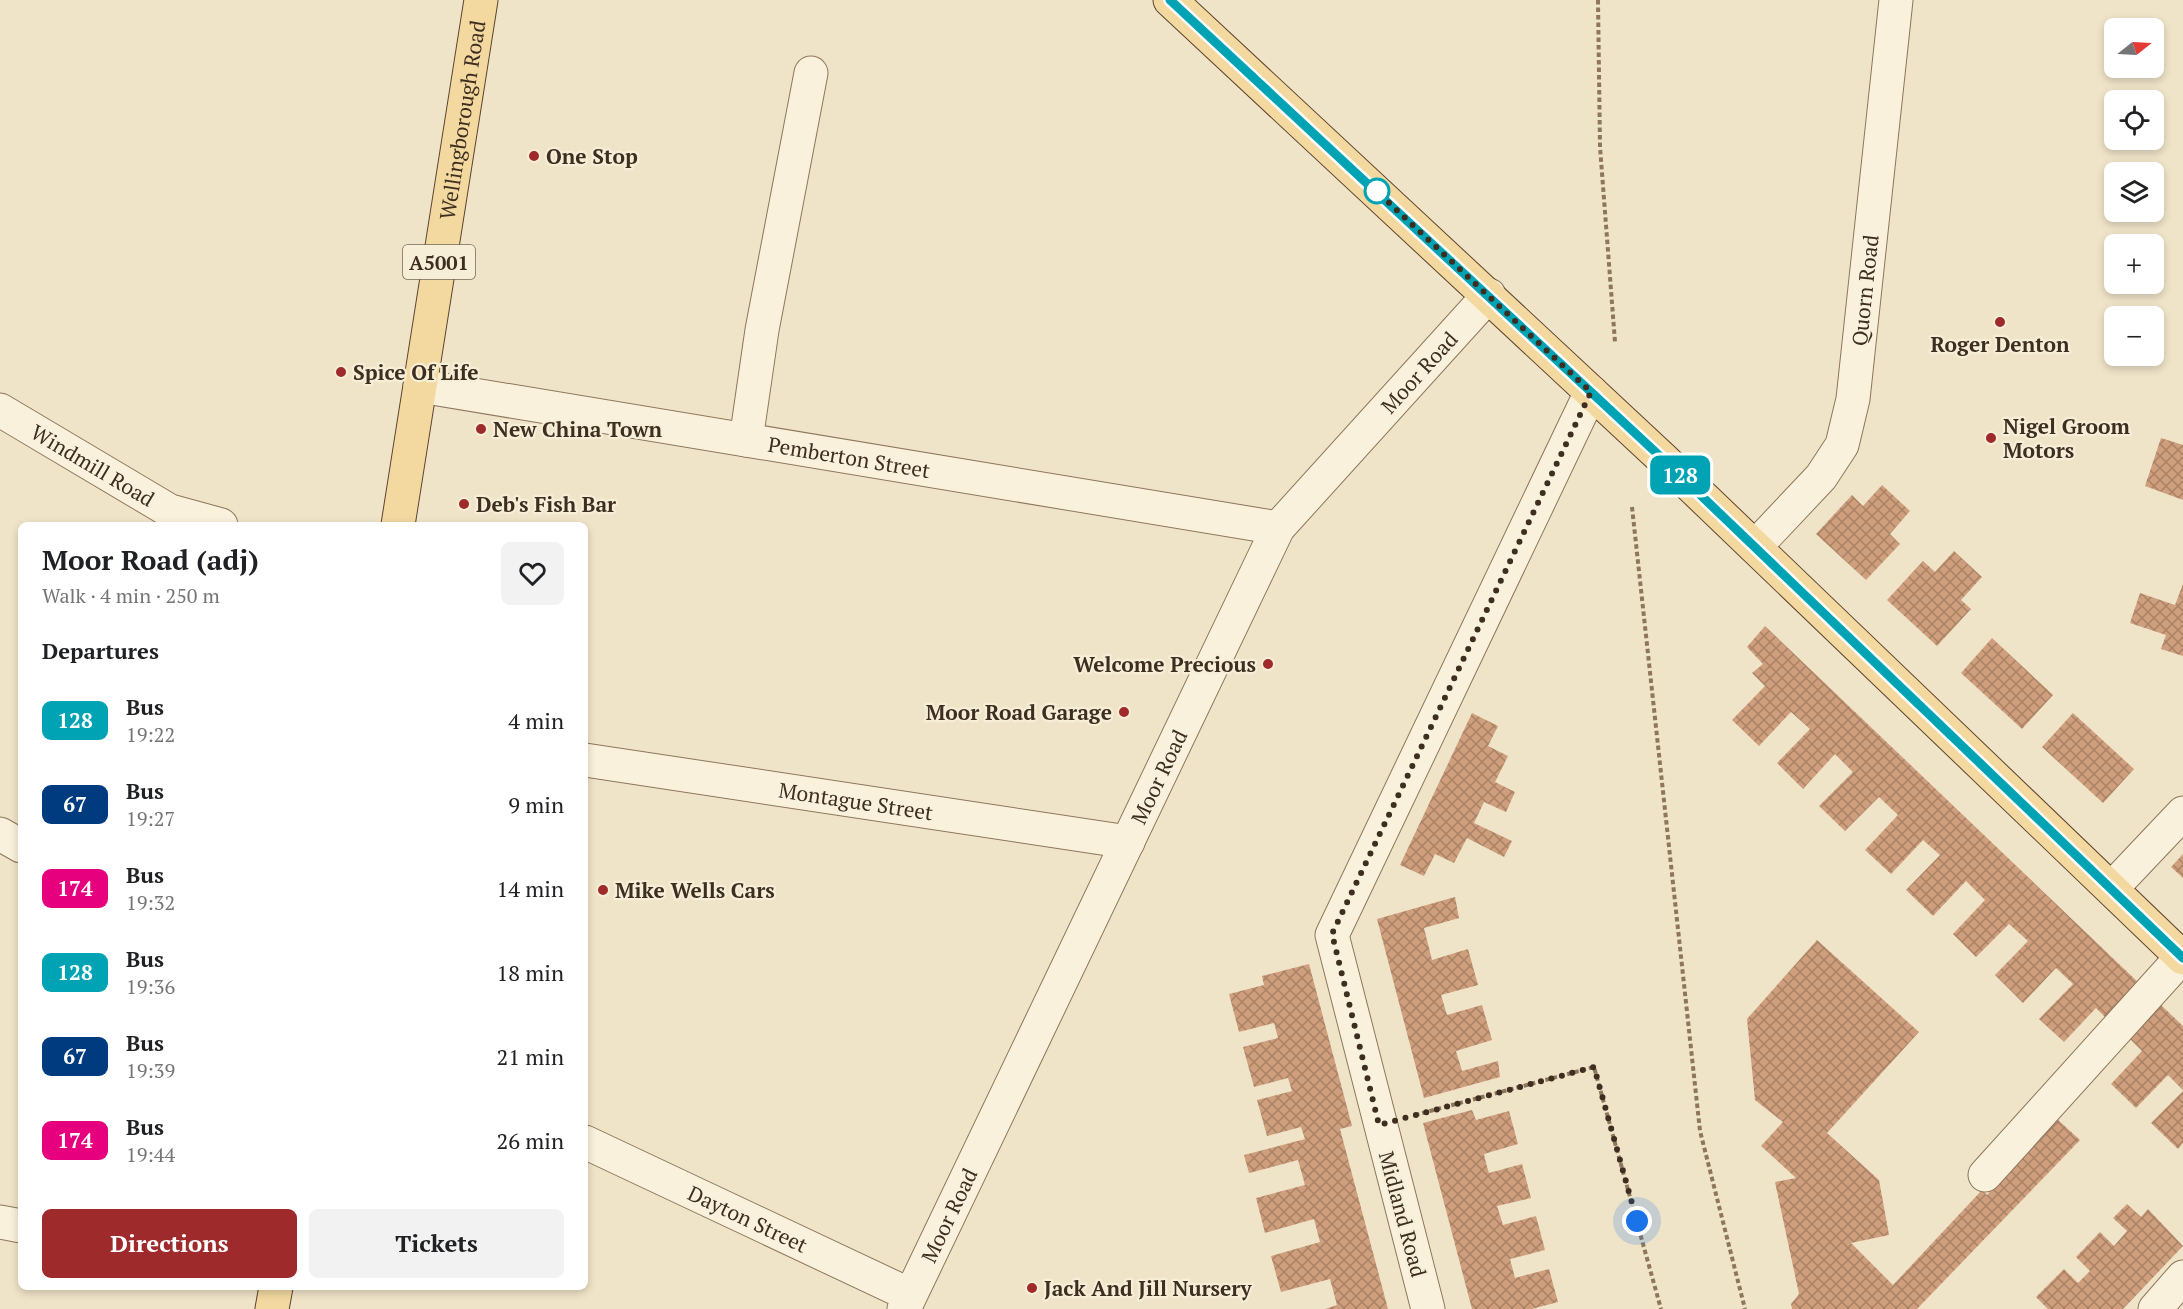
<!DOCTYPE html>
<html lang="en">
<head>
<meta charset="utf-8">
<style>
	body { margin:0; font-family:"PT Serif",serif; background:#f2f2f2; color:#202124; height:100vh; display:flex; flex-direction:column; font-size:22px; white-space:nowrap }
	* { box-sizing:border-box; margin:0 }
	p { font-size:20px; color:#757577 }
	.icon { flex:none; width:33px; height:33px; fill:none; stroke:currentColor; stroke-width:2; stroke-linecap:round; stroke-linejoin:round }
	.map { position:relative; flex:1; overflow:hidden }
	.details { position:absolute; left:18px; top:522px; width:570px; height:768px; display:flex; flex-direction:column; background:#fff; border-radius:9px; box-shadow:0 3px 9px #0003 }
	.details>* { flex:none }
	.badge { padding:0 12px; border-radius:9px; font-size:21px; line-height:39px }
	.needle { width:39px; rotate:72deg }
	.tools { position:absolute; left:2104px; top:18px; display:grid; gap:12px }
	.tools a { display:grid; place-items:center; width:60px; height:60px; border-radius:9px; background:#fff; box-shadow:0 3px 9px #0003; font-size:30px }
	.you { position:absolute; width:30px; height:30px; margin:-15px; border:4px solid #fff; border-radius:50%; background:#1a73e8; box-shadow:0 0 0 9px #1a73e833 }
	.map>.badge { position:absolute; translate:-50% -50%; box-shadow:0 0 0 3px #fff }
	h2 { padding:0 24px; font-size:22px; line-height:54px }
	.round { display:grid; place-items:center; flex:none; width:63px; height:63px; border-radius:9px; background:#f2f2f2 }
	.overview { display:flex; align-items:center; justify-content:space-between; height:102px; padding:0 24px }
	h1 { font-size:28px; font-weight:700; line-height:45px }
	.button { display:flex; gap:12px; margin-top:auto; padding:12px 24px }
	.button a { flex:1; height:69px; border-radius:9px; background:#9e2a2b; color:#fff; font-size:24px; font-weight:700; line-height:69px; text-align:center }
	.button a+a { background:#f2f2f2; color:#202124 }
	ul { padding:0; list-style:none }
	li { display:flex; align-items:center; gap:18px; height:84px; padding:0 24px }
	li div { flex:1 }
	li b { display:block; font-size:22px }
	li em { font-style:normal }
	li .badge { min-width:66px; font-weight:700; text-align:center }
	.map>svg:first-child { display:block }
	.building { fill:url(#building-cross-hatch) }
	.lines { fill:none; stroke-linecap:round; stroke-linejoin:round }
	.minor-casing { stroke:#8d765c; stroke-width:35 }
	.major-casing { stroke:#5b4430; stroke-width:35 }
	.path { stroke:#8d765c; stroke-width:4; stroke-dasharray:4.5 3; stroke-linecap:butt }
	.minor { stroke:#faf1dc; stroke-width:33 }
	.major { stroke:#f3d9a0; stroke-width:33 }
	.line-casing { stroke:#fff; stroke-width:14 }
	.line { stroke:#00a3b4; stroke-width:9 }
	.walk { stroke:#3d2e20; stroke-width:6; stroke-dasharray:0 10.8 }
	.poi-dot { fill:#9e2a2b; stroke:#f7eed8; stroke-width:2 }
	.stop-dot { fill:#fff; stroke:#00a3b4; stroke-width:3 }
	.labels { text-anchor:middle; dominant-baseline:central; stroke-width:4.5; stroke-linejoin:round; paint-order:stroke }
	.shield { fill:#f7eed8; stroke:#756857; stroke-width:1.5 }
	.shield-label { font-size:20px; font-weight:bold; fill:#3d2e20 }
	.street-label { font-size:21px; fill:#3d2e20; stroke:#f7eed8 }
	.poi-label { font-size:21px; font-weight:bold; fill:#3d2e20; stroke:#f7eed8; text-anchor:start }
</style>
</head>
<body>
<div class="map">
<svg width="2183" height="1309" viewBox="0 0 2183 1309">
	<defs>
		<pattern id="building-cross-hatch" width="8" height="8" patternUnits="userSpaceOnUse" patternTransform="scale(1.5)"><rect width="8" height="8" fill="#cf9f7d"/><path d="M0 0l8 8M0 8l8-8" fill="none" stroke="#a98266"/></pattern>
	</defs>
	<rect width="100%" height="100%" fill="#f0e4c8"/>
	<g class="building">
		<path d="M2161 438 2183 445V500L2145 486Z"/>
		<path d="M1882 485 1910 511 1890 534 1900 544 1866 580 1816 534 1852 495 1863 506Z"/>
		<path d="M1954 551 1982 577 1961 600 1971 609 1937 646 1887 600 1923 561 1935 572Z"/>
		<path d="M2183 584V656L2161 649 2166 635 2130 623 2140 593 2175 605Z"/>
		<path d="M1765 626 2141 985 2107 1019 2096 1008 2064 1042 2039 1019 2073 984 2056 968 2023 1003 1995 975 2028 941 2009 924 1976 957 1953 934 1985 900 1966 881 1933 916 1906 890 1940 855 1923 840 1891 874 1865 850 1898 815 1879 797 1845 831 1819 806 1853 772 1835 754 1803 789 1777 763 1810 729 1791 712 1759 746 1732 720 1765 686 1752 673 1763 664 1747 647Z"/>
		<path d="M1992 638 2053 695 2022 729 1961 673Z"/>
		<path d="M1472 713 1498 726 1488 746 1508 756 1495 782 1515 792 1506 812 1484 802 1474 823 1512 841 1504 857 1467 838 1454 863 1435 854 1424 876 1400 865Z"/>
		<path d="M2073 713 2134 769 2103 803 2042 747Z"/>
		<path d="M2183 854V878L2171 867Z"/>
		<path d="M1455 897 1459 918 1424 928 1432 960 1468 949 1478 985 1441 995 1447 1015 1482 1005 1492 1040 1456 1051 1462 1071 1498 1061 1500 1077 1424 1098 1377 919Z"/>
		<path d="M1817 940 1919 1032 1827 1133 1879 1180 1889 1235 1851 1243 1893 1285 1982 1190 1987 1195 2056 1118 2080 1140 1917 1309H1792L1791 1304 1799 1294 1775 1182 1796 1178 1761 1146 1783 1122 1755 1100 1747 1019Z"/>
		<path d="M1309 964 1352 1126 1340 1129 1388 1309H1325L1337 1305 1330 1279 1281 1292 1271 1256 1320 1242 1314 1219 1265 1233 1256 1198 1305 1185 1298 1160 1249 1173 1244 1155 1305 1139 1301 1127 1267 1136 1257 1100 1292 1091 1288 1078 1254 1087 1243 1047 1278 1038 1274 1023 1239 1032 1229 994 1264 985 1262 976Z"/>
		<path d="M2161 1005 2183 1026V1090L2168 1075 2136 1108 2111 1084 2142 1051 2129 1038Z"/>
		<path d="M2183 1091V1143L2178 1149 2151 1123Z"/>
		<path d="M1472 1110 1476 1120 1509 1111 1518 1144 1484 1154 1486 1163 1489 1173 1522 1164 1531 1198 1497 1206 1503 1225 1536 1216 1545 1250 1510 1259 1515 1278 1549 1269 1558 1302 1532 1309H1472L1423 1123Z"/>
		<path d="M2127 1204 2141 1217 2148 1209 2183 1246 2123 1309H2048L2036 1297 2064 1269 2078 1283 2090 1271 2076 1257 2100 1232 2114 1246 2127 1231 2113 1218Z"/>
	</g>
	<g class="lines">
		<g class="minor-casing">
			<g id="minor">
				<path id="s1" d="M420 386 1278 528"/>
				<path id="s2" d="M0 410 170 511 221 525"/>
				<path d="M746 440 762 330 811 73"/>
				<path id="s3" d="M1755 547 1821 477 1842 445 1853 399 1896 0"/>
				<path id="s4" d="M585 760 1128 842"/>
				<path d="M0 834 21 846"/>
				<path d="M2112 888 2183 813"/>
				<path id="s5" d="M585 1142 910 1295"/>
				<path d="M1985 1175 2182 957"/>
				<path d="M0 1222 21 1226"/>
				<path id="s6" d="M904 1309 1278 528 1489 295"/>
				<path d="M1428 1309 1332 935 1591 392"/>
				<path d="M2155 1309 2183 1277"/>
			</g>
		</g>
		<g class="major-casing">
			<g id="major">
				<path d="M1170 0 1664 460 2183 958"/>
				<path id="s7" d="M398 525 481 0"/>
				<path d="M272 1309 276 1287"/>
			</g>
		</g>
		<g class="path">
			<path d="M1598 0 1600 147 1615 342"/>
			<path d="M1632 507 1700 1131 1745 1309"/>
			<path d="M1415 1115 1594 1067 1661 1309"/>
		</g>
		<use href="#minor" class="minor"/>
		<use href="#major" class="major"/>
	</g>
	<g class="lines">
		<g class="line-casing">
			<path id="line" d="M1170 0 1664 460 2183 958"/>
		</g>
		<use href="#line" class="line"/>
		<path class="walk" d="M1377 191 1371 186 1591 392 1332 934 1379 1125 1594 1067 1637 1221"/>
	</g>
	<g class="poi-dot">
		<circle cx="534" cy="156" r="6"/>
		<circle cx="2000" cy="322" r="6"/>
		<circle cx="341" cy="372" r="6"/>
		<circle cx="481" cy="429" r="6"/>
		<circle cx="1991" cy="438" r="6"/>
		<circle cx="464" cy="504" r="6"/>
		<circle cx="1268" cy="664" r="6"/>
		<circle cx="1124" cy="712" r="6"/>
		<circle cx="603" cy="890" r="6"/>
		<circle cx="1032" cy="1288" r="6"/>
	</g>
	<circle class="stop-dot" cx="1377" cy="191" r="12"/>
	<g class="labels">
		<rect class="shield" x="403" y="245" width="72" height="34" rx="4.5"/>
		<g class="shield-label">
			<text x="439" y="262">A5001</text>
		</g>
		<g class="street-label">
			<text stroke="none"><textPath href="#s7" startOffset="410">Wellingborough Road</textPath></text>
			<text stroke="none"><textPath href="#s3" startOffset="291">Quorn Road</textPath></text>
			<text stroke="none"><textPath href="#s6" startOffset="1076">Moor Road</textPath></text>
			<text stroke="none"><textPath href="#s1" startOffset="435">Pemberton Street</textPath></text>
			<text stroke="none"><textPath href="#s2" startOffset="108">Windmill Road</textPath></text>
			<text stroke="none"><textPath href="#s6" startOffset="590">Moor Road</textPath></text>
			<text stroke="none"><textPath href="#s4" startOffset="274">Montague Street</textPath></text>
			<text transform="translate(1403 1214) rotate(75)">Midland Road</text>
			<text stroke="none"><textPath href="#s6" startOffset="104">Moor Road</textPath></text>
			<text stroke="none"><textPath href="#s5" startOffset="180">Dayton Street</textPath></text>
		</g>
		<g class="poi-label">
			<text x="546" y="156">One Stop</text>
			<text x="2000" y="344" text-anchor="middle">Roger Denton</text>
			<text x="353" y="372">Spice Of Life</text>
			<text x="2003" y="426">Nigel Groom<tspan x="2003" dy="24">Motors</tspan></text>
			<text x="493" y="429">New China Town</text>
			<text x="476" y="504">Deb's Fish Bar</text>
			<text x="1256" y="664" text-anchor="end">Welcome Precious</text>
			<text x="1112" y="712" text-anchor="end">Moor Road Garage</text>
			<text x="615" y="890">Mike Wells Cars</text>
			<text x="1044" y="1288">Jack And Jill Nursery</text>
		</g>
	</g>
</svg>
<div class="tools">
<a><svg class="needle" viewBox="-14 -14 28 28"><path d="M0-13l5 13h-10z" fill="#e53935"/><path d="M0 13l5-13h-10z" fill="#757577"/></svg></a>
<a><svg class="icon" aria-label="locate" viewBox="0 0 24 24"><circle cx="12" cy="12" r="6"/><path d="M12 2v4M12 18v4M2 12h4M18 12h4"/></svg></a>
<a><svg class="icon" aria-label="layers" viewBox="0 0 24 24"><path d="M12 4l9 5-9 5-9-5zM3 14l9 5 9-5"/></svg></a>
<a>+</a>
<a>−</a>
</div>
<div class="you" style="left:1637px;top:1221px"></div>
<b class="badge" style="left:1680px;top:475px;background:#00a3b4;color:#fff">128</b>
<section class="details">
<div class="overview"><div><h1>Moor Road (adj)</h1><p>Walk · 4 min · 250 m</p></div><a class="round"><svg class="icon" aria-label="heart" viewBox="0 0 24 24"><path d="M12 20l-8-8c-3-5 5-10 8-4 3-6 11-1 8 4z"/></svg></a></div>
<h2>Departures</h2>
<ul>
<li><span class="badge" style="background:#00a3b4;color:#fff">128</span><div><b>Bus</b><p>19:22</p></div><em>4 min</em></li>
<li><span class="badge" style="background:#003b80;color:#fff">67</span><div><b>Bus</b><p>19:27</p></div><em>9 min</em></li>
<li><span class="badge" style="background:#e6007e;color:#fff">174</span><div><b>Bus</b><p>19:32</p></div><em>14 min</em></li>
<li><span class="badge" style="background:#00a3b4;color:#fff">128</span><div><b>Bus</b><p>19:36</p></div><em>18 min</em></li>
<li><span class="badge" style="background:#003b80;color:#fff">67</span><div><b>Bus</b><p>19:39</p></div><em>21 min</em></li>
<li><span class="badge" style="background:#e6007e;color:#fff">174</span><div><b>Bus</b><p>19:44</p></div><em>26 min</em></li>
</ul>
<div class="button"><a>Directions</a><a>Tickets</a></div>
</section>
</div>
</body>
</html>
